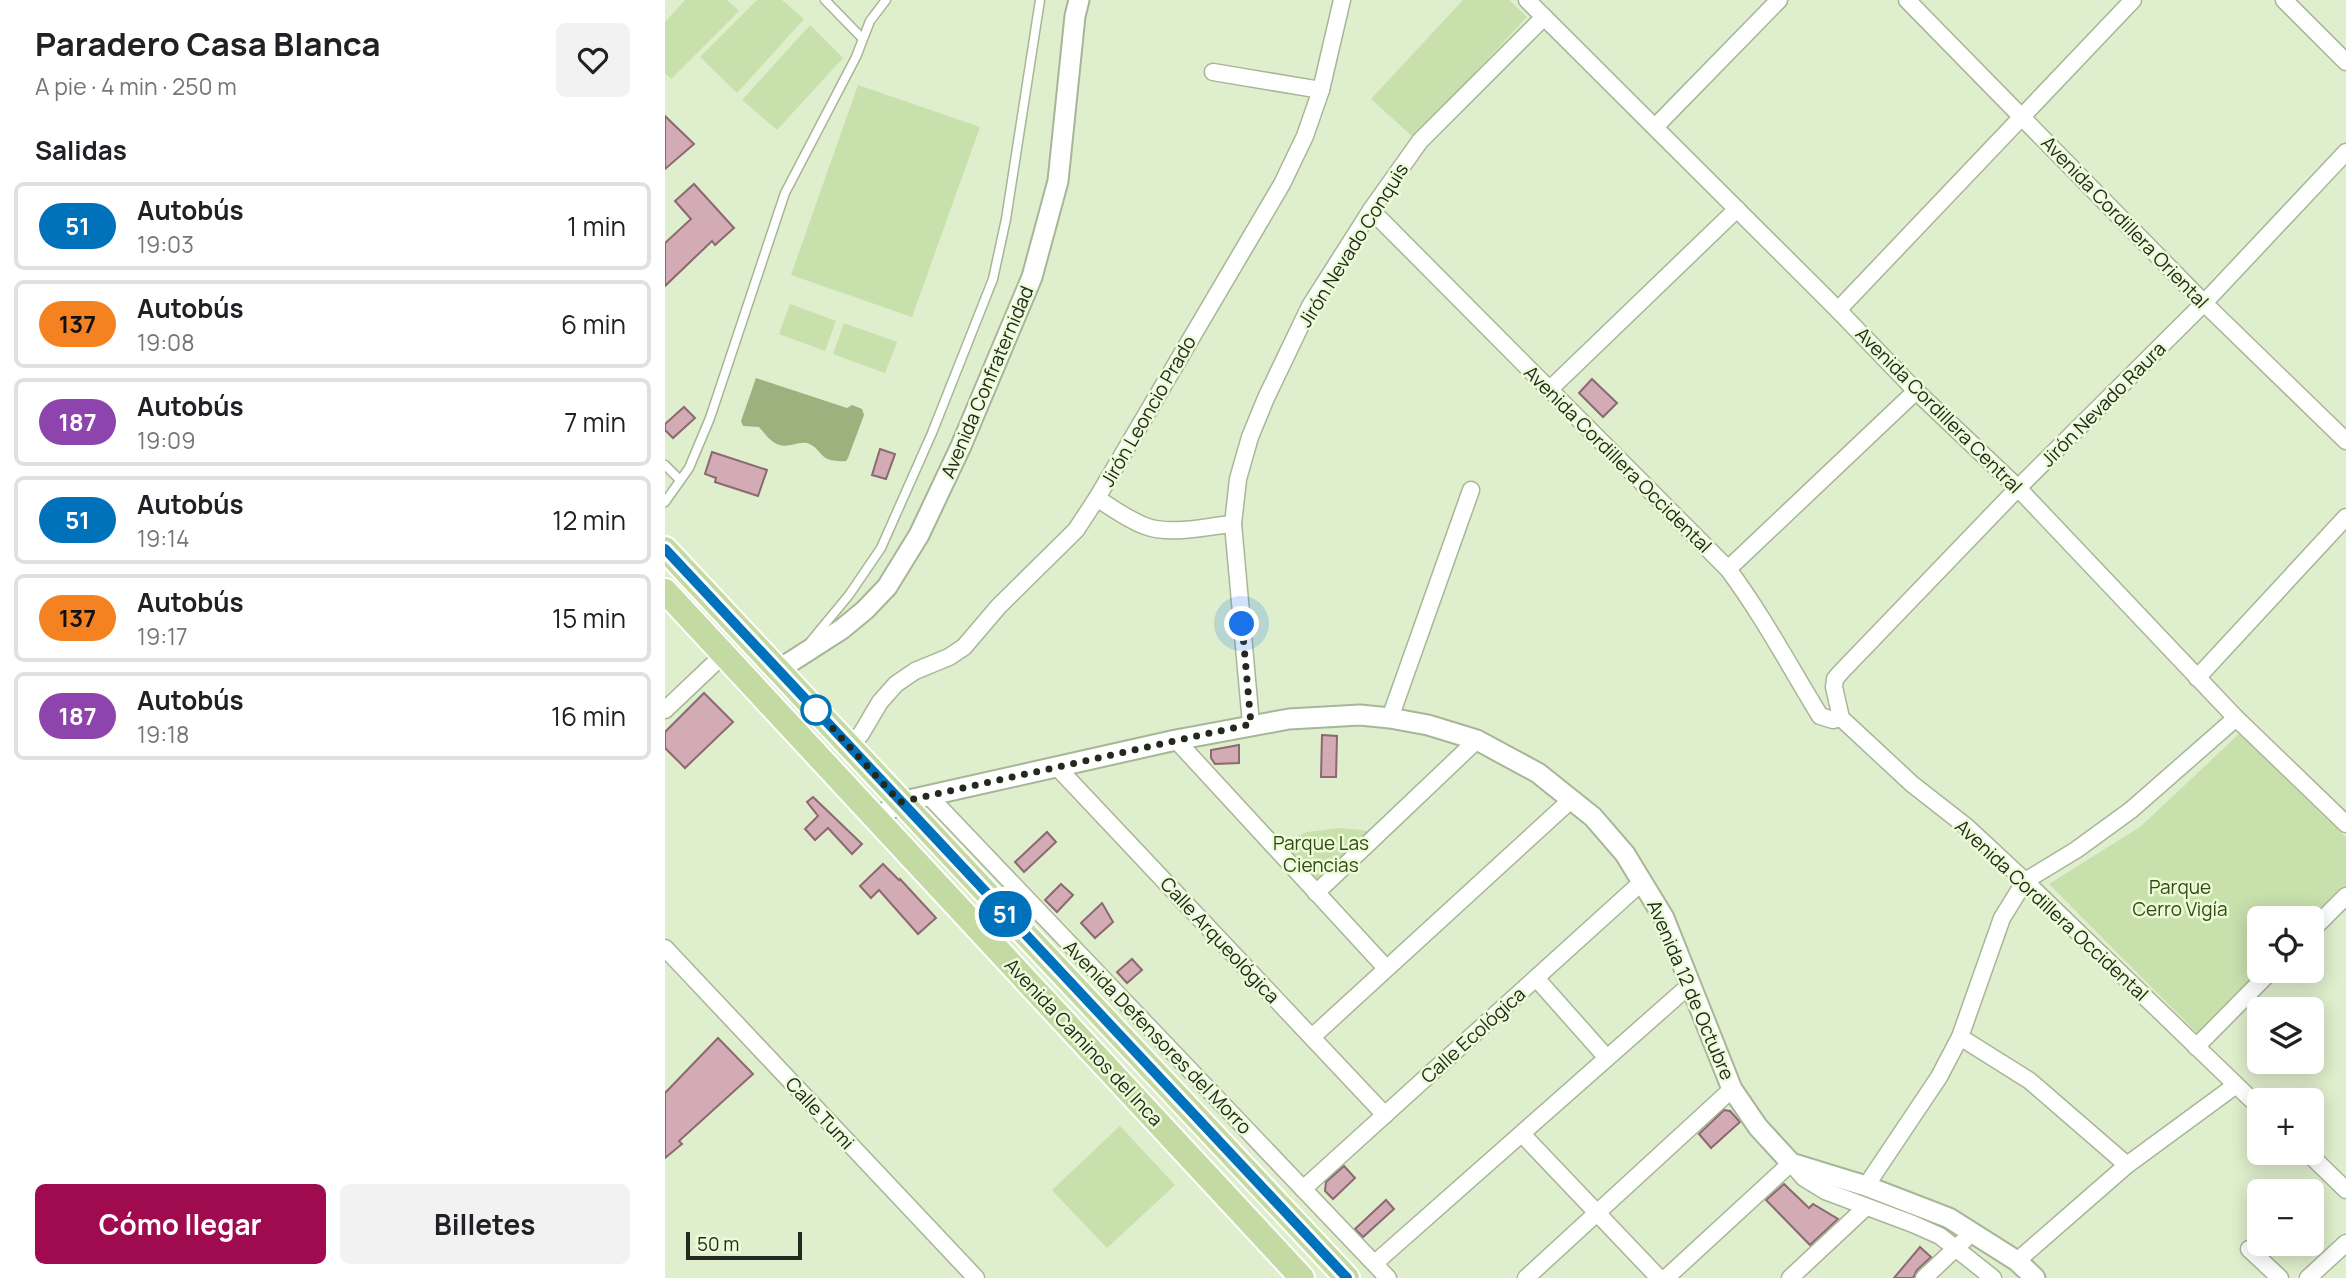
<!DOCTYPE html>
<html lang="es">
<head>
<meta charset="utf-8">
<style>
	body { margin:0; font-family:Manrope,sans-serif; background:#f2f2f2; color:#202124; height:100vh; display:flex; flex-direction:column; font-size:26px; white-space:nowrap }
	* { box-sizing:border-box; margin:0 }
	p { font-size:23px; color:#757577 }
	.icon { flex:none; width:38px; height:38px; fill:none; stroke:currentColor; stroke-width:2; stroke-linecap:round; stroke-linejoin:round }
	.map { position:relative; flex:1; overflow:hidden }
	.details { display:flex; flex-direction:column; background:#fff; width:665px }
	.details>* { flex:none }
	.badge { padding:0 14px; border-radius:23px; font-size:24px; line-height:46px }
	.fabs { position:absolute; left:1582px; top:906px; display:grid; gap:14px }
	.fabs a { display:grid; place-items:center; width:77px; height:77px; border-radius:10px; background:#fff; box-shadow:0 4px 18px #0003; font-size:35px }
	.scale { position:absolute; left:21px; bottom:18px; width:116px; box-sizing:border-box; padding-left:7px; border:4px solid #23291c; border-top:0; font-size:19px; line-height:24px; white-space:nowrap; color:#23291c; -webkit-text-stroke:5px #ecfcd9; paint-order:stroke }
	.you { position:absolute; width:35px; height:35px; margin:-18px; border:5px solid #fff; border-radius:50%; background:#1a73e8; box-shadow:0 0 0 10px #1a73e833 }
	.map>.badge { position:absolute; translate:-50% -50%; box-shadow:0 0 0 4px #fff }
	h2 { padding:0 35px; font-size:26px; line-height:63px }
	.round { display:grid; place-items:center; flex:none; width:74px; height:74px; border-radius:10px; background:#f2f2f2 }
	.head { display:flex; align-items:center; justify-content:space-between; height:119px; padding:0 35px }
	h1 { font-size:33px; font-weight:700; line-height:52px }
	.button { display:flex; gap:14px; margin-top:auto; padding:14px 35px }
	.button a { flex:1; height:80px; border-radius:10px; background:#a00a4f; color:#fff; font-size:28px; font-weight:700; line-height:80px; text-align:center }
	.button a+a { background:#f2f2f2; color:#202124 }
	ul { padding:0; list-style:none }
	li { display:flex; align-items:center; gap:21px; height:88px; margin:0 14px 10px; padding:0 21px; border:4px solid #e0e0e0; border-radius:10px }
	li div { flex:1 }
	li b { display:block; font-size:26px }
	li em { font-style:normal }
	li .badge { min-width:77px; font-weight:700; text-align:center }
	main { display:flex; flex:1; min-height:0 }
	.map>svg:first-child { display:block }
	.green { fill:#c8e0ac }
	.water { fill:#9bb27f }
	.building { fill:#d3abb4; stroke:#8c6870; stroke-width:2 }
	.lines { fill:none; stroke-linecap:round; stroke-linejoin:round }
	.service-casing { stroke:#a7b696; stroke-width:11 }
	.minor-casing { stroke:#a7b696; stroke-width:19 }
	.tertiary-casing { stroke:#a7b696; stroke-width:23 }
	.primary-casing { stroke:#fff; stroke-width:28 }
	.service { stroke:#fff; stroke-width:8 }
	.minor { stroke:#fff; stroke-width:16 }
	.tertiary { stroke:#fff; stroke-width:19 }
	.primary { stroke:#c4daa3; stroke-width:24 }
	.line-casing { stroke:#fff; stroke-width:16 }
	.line { stroke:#0072bc; stroke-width:10 }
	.walk { stroke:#23291c; stroke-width:7; stroke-dasharray:0 12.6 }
	.stop-dot { fill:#fff; stroke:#0072bc; stroke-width:3.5 }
	.labels { text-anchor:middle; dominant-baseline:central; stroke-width:5; stroke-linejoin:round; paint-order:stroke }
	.street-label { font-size:19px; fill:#23291c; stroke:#ecfcd9 }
	.park-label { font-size:19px; fill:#344911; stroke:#ecfcd9 }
</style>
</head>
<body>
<main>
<section class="details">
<div class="head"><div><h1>Paradero Casa Blanca</h1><p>A pie · 4 min · 250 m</p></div><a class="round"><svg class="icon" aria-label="heart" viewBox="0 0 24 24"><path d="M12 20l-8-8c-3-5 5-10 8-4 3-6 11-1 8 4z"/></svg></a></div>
<h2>Salidas</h2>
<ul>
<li><span class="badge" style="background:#0072bc;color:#fff">51</span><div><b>Autobús</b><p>19:03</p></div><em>1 min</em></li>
<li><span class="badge" style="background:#f58220;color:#111">137</span><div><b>Autobús</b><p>19:08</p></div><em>6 min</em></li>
<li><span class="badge" style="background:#8e44ad;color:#fff">187</span><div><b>Autobús</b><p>19:09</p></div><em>7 min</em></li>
<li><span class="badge" style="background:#0072bc;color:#fff">51</span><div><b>Autobús</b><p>19:14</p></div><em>12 min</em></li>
<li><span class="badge" style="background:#f58220;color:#111">137</span><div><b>Autobús</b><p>19:17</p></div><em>15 min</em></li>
<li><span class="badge" style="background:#8e44ad;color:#fff">187</span><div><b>Autobús</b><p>19:18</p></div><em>16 min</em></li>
</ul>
<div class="button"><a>Cómo llegar</a><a>Billetes</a></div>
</section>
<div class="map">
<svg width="1681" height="1278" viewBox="0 0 1681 1278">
	<rect width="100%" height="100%" fill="#dfeecc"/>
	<g class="green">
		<path d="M20 0H62L74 11 6 79 0 73V22Z"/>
		<path d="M92 0H117L139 19 72 93 35 57Z"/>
		<path d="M798 0H844L862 17 749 138 706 99Z"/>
		<path d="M145 25 178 58 112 130 77 100Z"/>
		<path d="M193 85 315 127 247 317 126 275Z"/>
		<path d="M125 304 171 321 160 351 114 334Z"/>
		<path d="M179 323 232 342 220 373 168 354Z"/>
		<path d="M1574 734 1681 837V889L1647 923V919H1594V971H1599L1535 1036 1384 884 1475 827Z"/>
		<path d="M676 828 705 831 651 883 616 844 642 832Z"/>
		<path d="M455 1126 510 1185 442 1248 387 1190Z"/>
	</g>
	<path class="water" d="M91 378 182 408 187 405 197 409 199 415 183 458 181 461C152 463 158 448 142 443 137 442 131 444 126 445 110 449 103 437 94 427L78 426 76 421Z"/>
	<g class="building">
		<path d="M0 116 29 144 0 169Z"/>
		<path d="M29 184 69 228 50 245 47 241 0 286V243L26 219 10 201Z"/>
		<path d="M927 379 952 403 938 417 914 393Z"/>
		<path d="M19 407 30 418 8 438 0 430V424Z"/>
		<path d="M215 449 230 454 221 479 207 475Z"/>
		<path d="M47 452 102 470 93 496 50 482 51 478 40 474Z"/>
		<path d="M39 693 68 722 20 768 0 748V732Z"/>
		<path d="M657 735 672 736 671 777H656Z"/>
		<path d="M574 745V763L550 764 546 758V750Z"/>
		<path d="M148 797 197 844 187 854 163 828 150 840 140 829 153 816 142 802Z"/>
		<path d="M382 832 391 842 359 872 350 862Z"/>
		<path d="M218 864 234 880 235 879 271 918 253 934 214 890 206 898 195 886Z"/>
		<path d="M396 884 408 895 392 912 380 900Z"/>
		<path d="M437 903 448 922 430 938 416 923Z"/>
		<path d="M467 959 477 970 462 983 452 972Z"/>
		<path d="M53 1038 88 1074 14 1141 17 1144 0 1158V1093Z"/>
		<path d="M1059 1110 1065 1111 1075 1122 1046 1148 1034 1134Z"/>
		<path d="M679 1166 690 1178 668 1199 660 1191 661 1182Z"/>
		<path d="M1119 1184 1144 1208 1148 1204 1173 1219 1145 1245 1101 1200Z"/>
		<path d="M721 1200 729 1209 698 1237 690 1229Z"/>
		<path d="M1255 1247 1266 1257 1252 1270 1248 1278H1229Z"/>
	</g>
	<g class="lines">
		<g class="service-casing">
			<g id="service">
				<path d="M160 0 197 38"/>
				<path d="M0 465 15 480"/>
				<path d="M0 502 24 468 45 418 120 193 191 57 205 21 221 0"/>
				<path d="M146 641 184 595 216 548 267 433 328 279 341 219 375 0"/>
			</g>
		</g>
		<g class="minor-casing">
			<g id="minor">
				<path d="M862 0 1173 310 1251 391 1353 488 1571 718 1681 824"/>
				<path d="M1242 0 1539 303 1681 441"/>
				<path d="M1619 0 1681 62"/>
				<path d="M548 72 656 90"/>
				<path d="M990 127 1114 0"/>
				<path d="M706 210 1063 569C1098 616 1125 667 1155 716L1168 720 1176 718"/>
				<path d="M1173 310 1468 0"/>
				<path d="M884 390 1072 209"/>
				<path d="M432 498C447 508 462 519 480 526 506 536 541 526 568 524"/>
				<path d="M1063 569 1251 391"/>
				<path d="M1532 678 1681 517"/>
				<path d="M0 710 58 655"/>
				<path d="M725 718 806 490"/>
				<path d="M586 724 568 524 573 479 585 437 601 398 645 306 706 210 755 141 879 17"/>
				<path d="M511 740 721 968"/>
				<path d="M184 746 196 734 215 702 231 684 250 671 284 657 299 647 334 606 411 530 432 498 617 184 640 136 656 90 677 0"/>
				<path d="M391 766 720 1115"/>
				<path d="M263 795 723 1278"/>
				<path d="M651 893 812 740"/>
				<path d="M1647 930 1681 896"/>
				<path d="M0 948 311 1278"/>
				<path d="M871 978 942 1058"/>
				<path d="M647 1037 907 799"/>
				<path d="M1295 1037 1365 1081 1462 1165"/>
				<path d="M1531 1047 1606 971"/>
				<path d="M1594 1107 1360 881 1302 827 1247 784 1176 718 1169 687 1170 679 1176 672 1353 488 1539 303 1681 152"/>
				<path d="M857 1134 994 1278"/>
				<path d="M1643 1153 1681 1190"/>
				<path d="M1201 1186 1274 1077 1295 1037 1337 918 1360 881 1411 850 1466 810 1571 718"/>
				<path d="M638 1189 978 881"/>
				<path d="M1584 1249 1615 1278"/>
				<path d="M1352 1261 1462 1165 1571 1085"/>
				<path d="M710 1263 1026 984"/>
				<path d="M861 1278 1067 1089"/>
				<path d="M1001 1278 1126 1163 1139 1178 1160 1191 1248 1224 1275 1236 1328 1278"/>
				<path d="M1125 1278 1200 1208"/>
				<path d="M1259 1278 1308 1232"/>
				<path d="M1643 1278 1681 1243"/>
			</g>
		</g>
		<g class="tertiary-casing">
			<g id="tertiary">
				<path d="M113 670 177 629 200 610 222 587 254 535 296 446 367 277 393 181 410 16 414 0"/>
				<path d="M211 819 235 802 511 740 624 719 695 715 725 718 763 725 812 740 873 773 928 817 960 854 999 918 1067 1089 1093 1127 1126 1163 1201 1186 1284 1218 1352 1261 1370 1278"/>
			</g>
		</g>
		<g class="primary-casing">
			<g id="primary">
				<path d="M0 549 682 1278"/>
				<path d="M0 591 637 1278"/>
			</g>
		</g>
		<use href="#service" class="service"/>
		<use href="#minor" class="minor"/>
		<use href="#tertiary" class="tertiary"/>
		<use href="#primary" class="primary"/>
	</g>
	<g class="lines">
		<g class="line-casing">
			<path id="line" d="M0 549 682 1278"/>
		</g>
		<use href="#line" class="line"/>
		<path class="walk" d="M151 710 235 802 586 724 577 624"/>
	</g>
	<circle class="stop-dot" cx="151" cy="710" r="14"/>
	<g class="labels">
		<g class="street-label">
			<text transform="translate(1460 222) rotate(46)">Avenida Cordillera Oriental</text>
			<text transform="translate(688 245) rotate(-58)">Jirón Nevado Conquis</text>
			<text transform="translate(322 382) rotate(-67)">Avenida Confraternidad</text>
			<text transform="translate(1438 404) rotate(-45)">Jirón Nevado Raura</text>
			<text transform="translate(1274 410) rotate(45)">Avenida Cordillera Central</text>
			<text transform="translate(483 411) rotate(-60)">Jirón Leoncio Prado</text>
			<text transform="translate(953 459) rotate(45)">Avenida Cordillera Occidental</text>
			<text transform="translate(1387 910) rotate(43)">Avenida Cordillera Occidental</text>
			<text transform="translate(555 940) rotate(47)">Calle Arqueológica</text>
			<text transform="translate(1026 990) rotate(67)">Avenida 12 de Octubre</text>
			<text transform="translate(808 1035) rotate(-42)">Calle Ecológica</text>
			<text transform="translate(493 1037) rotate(46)">Avenida Defensores del Morro</text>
			<text transform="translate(419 1042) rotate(47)">Avenida Caminos del Inca</text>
			<text transform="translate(155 1113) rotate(47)">Calle Tumi</text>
		</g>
		<g class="park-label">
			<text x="656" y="843">Parque Las<tspan x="656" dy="22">Ciencias</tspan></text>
			<text x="1515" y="887">Parque<tspan x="1515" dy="22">Cerro Vigía</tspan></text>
		</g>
	</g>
</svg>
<div class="fabs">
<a><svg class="icon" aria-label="locate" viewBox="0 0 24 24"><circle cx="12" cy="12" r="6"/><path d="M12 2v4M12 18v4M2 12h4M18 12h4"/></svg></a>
<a><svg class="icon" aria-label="layers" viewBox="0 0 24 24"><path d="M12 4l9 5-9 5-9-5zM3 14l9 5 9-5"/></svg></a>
<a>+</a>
<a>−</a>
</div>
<div class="scale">50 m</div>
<div class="you" style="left:577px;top:624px"></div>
<b class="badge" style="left:340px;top:914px;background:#0072bc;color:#fff">51</b>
</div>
</main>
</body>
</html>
